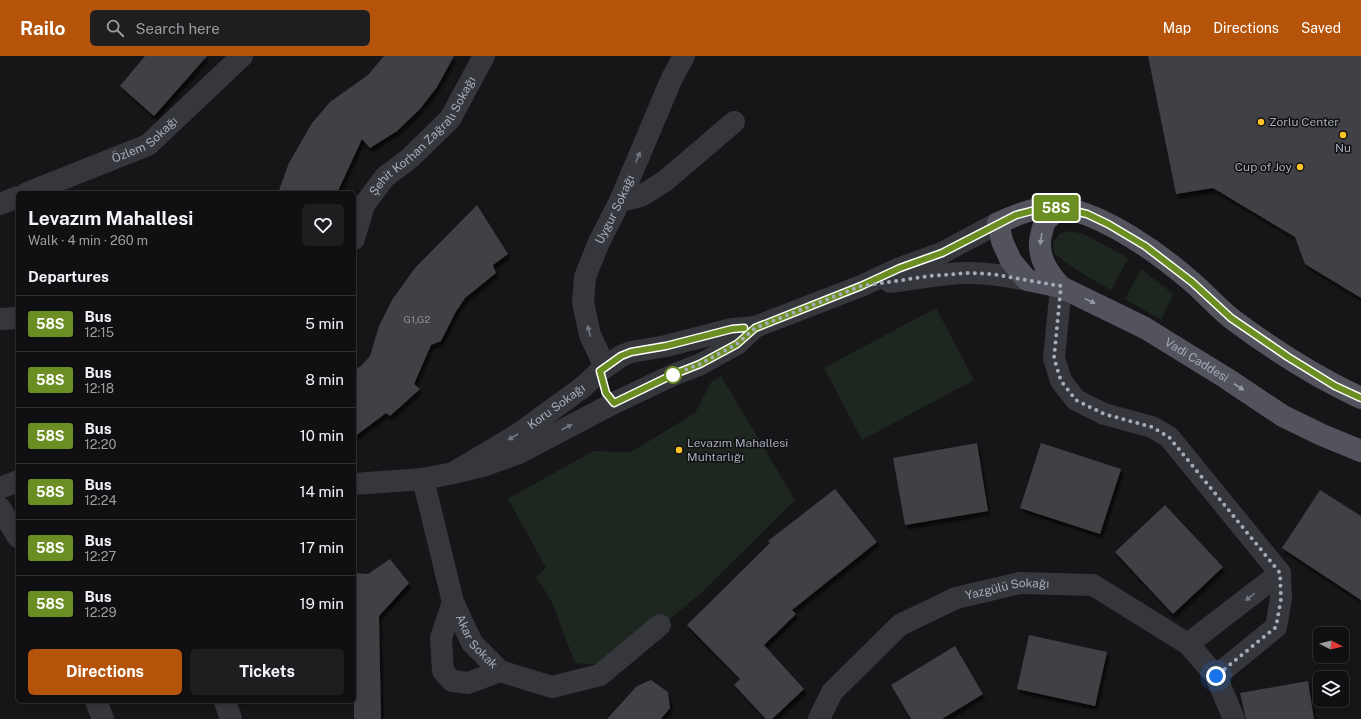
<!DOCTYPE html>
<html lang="en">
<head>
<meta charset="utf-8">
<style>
	body { margin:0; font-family:"Public Sans",sans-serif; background:#1e1e20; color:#f1f3f6; height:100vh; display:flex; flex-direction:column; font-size:15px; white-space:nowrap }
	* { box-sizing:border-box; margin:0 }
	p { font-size:13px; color:#9c9d9f }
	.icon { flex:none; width:22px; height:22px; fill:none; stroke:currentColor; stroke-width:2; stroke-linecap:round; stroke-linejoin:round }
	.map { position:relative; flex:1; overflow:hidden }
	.sheet { position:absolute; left:16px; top:135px; width:340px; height:512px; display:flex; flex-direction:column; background:#101012; border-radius:6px; box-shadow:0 2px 6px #0003,0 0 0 1px #303032 }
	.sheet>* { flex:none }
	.badge { padding:0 8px; border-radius:3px; font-size:14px; line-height:26px }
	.needle { width:26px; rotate:97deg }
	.fabs { position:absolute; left:1313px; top:571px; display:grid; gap:8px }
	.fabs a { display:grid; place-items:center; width:36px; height:36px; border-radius:6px; background:#101012; box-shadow:0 2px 6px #0003,0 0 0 1px #303032; font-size:20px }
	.you { position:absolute; width:20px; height:20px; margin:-10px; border:3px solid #fff; border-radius:50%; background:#1a73e8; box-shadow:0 0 0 6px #1a73e833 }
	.map>.badge { position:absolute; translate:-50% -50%; box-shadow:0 0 0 2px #fff }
	h2 { padding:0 12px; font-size:15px; line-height:36px }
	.round { display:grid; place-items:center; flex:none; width:42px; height:42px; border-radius:6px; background:#1e1e20 }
	.headline { display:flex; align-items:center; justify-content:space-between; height:68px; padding:0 12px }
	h1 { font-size:19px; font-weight:700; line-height:30px }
	.primary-button { display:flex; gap:8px; margin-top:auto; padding:8px 12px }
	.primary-button a { flex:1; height:46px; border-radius:6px; background:#b45309; color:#fff; font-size:16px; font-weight:700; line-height:46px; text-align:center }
	.primary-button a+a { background:#1e1e20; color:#f1f3f6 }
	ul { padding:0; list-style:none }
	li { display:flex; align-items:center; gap:12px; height:56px; padding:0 12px; border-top:1px solid #303032 }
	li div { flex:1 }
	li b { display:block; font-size:15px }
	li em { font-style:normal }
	li .badge { min-width:44px; font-weight:700; text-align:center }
	header { display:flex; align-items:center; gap:24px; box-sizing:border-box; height:56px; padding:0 20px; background:#b45309; color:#fff }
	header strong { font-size:19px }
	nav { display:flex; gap:22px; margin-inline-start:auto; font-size:14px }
	.search { width:280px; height:36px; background:#1e1e20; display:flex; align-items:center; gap:10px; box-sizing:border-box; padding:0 14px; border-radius:6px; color:#9c9d9f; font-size:15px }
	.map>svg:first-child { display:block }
	.green { fill:#1d261f }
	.building { fill:#404045; filter:url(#shadow) }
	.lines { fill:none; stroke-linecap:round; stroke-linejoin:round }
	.minor { stroke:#36373d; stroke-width:22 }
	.major { stroke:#52535c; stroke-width:22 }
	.oneway { fill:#747781 }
	.oneway2 { fill:#9599a6 }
	.line-casing { stroke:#fff; stroke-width:9 }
	.line { stroke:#6b8e23; stroke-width:6 }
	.walk { stroke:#a6abb9; stroke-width:4; stroke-dasharray:0 7.2 }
	.poi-dot { fill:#ffc526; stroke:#111113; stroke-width:1.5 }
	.stop-dot { fill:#fff; stroke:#6b8e23; stroke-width:2 }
	.labels { text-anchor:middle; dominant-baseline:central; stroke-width:3; stroke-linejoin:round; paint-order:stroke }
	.number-label { font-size:10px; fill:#8c909c }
	.poi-label { font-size:12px; fill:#a6abb9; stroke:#111113; text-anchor:start }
	.street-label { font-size:12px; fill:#a6abb9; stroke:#111113 }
</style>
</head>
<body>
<header>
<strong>Railo</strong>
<div class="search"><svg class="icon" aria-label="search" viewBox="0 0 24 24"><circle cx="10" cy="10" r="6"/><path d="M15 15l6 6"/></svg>Search here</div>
<nav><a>Map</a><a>Directions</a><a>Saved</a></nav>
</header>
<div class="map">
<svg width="1361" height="663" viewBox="0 0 1361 663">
	<defs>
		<filter id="shadow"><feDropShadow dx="2.5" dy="4.5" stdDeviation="1" flood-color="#0009"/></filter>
	</defs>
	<rect width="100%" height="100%" fill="#161618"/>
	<g class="green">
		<path d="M1069 175 1084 178 1128 202 1111 234C1091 223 1072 212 1054 197L1053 187 1059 178Z"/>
		<path d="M1141 213 1173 238 1161 264 1125 243Z"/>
		<path d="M936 252 974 324 862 384 824 312Z"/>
		<path d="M721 320 795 444 700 538 654 576 603 609 575 607 551 544 536 521 546 512 508 443 593 395 631 396 695 357 711 326Z"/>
	</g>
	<g class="building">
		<path d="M145 0H207L154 60 120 30Z"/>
		<path d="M384 0H454L437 31 420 53 397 75 370 92 362 83 337 137H278L289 107 312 67 330 46 368 19Z"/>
		<path d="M1148 0H1361V242L1305 208 1295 181 1213 132 1176 138Z"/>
		<path d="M477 149 508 198 493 209 496 217 465 242 455 257 441 285 431 289 414 328 420 333 390 360 386 357 354 381V314L361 310 370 300 379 270 392 244 415 212Z"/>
		<path d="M977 387 988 455 905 469 893 402Z"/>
		<path d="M1041 387 1121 413 1100 478 1020 452Z"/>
		<path d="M835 433 877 486 792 554 796 558 764 589 804 633 772 663H766L734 629 740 623 687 569 770 487 768 485Z"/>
		<path d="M1320 434 1361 460V544L1282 492Z"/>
		<path d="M1165 449 1223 511 1173 558 1115 496Z"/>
		<path d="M390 503 409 527 379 560 381 663H354V517L368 518Z"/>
		<path d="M1029 579 1107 596 1095 650 1017 633Z"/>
		<path d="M955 590 983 638 942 663H911L891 629Z"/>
		<path d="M651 624 668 636 670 652 661 663H607L637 630Z"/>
		<path d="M1308 625 1314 663H1246L1240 637Z"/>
	</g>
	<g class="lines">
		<g class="minor">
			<path id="s1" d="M27 137 148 89 242 0"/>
			<path d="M620 145 641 140 665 125 734 66"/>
			<path d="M0 148 18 141"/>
			<path id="s2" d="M354 183 364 149 385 121 410 102 450 63 484 0"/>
			<path d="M890 226C916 223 942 217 968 217 988 217 1007 220 1027 224"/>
			<path d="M1061 231 1054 302 1061 325 1076 344 1104 358 1152 371 1169 381 1280 517"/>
			<path d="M0 263 18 262"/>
			<path id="s3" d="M605 311 590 279 583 246 585 221 599 186 620 145 672 22 684 0"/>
			<path id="s4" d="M453 417 520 377 583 331 600 315 621 300 631 296 666 290 732 273 755 271 861 230 900 212 942 197 998 167"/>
			<path id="s5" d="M423 423 453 546 472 587 500 615 552 631 600 619 660 569"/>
			<path d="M354 428 423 423 453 417 486 409 519 397 614 347 673 319 701 308 737 288 755 271"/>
			<path d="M0 432 18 425"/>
			<path d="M0 452 18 481"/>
			<path d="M453 546 441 582 443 615 452 625 468 627 500 615"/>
			<path d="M1188 588 1280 517"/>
			<path d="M1216 620 1276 571 1281 543 1280 517"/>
			<path d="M96 645 103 663"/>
			<path d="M225 645 231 663"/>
			<path id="s6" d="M819 663 832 636 900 569 956 542 1020 527 1093 529 1188 588 1216 620 1234 663"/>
		</g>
		<g class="major">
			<path d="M1061 152C1056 156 1048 161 1045 166 1043 169 1043 173 1042 175 1035 197 1046 215 1061 231"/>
			<path id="s7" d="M1361 342C1316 321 1272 293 1232 263 1218 252 1206 238 1192 226 1160 198 1104 158 1062 152 1039 149 1018 158 998 167L1002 185 1011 205 1027 224 1061 231 1145 272 1226 322 1283 360 1322 379 1361 395"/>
		</g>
	</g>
	<defs><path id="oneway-solid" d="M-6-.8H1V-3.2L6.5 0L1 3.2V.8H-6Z"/></defs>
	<g class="oneway">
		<use href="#oneway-solid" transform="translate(638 101) rotate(-67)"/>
		<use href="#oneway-solid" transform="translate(589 275) rotate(-104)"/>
		<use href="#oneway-solid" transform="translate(567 371) rotate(-28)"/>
		<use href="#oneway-solid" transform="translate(513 381) rotate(149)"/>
		<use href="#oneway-solid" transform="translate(1250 541) rotate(142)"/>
	</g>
	<g class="oneway2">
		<use href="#oneway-solid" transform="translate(1041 183) rotate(98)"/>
		<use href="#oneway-solid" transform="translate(1090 245) rotate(26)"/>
		<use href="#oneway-solid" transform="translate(1239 331) rotate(33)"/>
	</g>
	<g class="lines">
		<g class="line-casing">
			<path id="line" d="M744 272 732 273 666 290 631 296 621 300 600 315 606 337 614 347 672 319 700 308 737 288 755 272 861 230 900 212 942 197 1016 159 1039 153 1061 152 1087 158 1108 168 1145 190 1192 226 1231 262 1288 301 1335 330 1361 342"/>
		</g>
		<use href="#line" class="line"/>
		<path class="walk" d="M673 319 700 308 737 288 755 272 861 230 930 220 968 217 992 218 1061 230 1054 302 1061 325 1076 344 1104 358 1152 371 1169 381 1280 517 1281 543 1276 571 1216 620"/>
	</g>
	<g class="poi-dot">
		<circle cx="1261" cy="66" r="4"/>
		<circle cx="1343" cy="79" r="4"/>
		<circle cx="1300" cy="111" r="4"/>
		<circle cx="679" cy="394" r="4"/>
	</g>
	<circle class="stop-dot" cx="673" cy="319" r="8"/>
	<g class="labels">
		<g class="number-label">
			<text x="417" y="263">G1,G2</text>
		</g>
		<g class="poi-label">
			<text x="1269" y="66">Zorlu Center</text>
			<text x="1343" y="92" text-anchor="middle">Nu</text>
			<text x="1292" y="111" text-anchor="end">Cup of Joy</text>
			<text x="687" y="387">Levazım Mahallesi<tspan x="687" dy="14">Muhtarlığı</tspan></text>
		</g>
		<g class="street-label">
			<text stroke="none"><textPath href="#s2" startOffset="127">Şehit Korhan Zağralı Sokağı</textPath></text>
			<text stroke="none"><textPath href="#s1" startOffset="130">Özlem Sokağı</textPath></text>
			<text stroke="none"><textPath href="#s3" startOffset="168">Uygur Sokağı</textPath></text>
			<text stroke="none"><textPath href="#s7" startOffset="678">Vadi Caddesi</textPath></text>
			<text stroke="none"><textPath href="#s4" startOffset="123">Koru Sokağı</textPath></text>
			<text stroke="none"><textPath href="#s6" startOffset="240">Yazgülü Sokağı</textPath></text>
			<text stroke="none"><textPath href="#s5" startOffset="173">Akar Sokak</textPath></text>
		</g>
	</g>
</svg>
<div class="fabs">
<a><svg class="needle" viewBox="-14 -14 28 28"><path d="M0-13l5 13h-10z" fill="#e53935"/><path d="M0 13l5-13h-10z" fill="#9c9d9f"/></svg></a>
<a><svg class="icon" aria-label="layers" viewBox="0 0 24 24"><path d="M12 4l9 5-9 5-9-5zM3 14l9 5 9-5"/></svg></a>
</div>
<div class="you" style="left:1216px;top:620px"></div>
<b class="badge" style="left:1056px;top:152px;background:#6b8e23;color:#fff">58S</b>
<section class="sheet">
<div class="headline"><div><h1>Levazım Mahallesi</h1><p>Walk · 4 min · 260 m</p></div><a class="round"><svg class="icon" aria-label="heart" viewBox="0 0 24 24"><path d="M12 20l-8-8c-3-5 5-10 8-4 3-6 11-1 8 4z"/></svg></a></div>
<h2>Departures</h2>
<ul>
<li><span class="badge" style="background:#6b8e23;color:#fff">58S</span><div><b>Bus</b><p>12:15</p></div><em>5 min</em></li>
<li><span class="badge" style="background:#6b8e23;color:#fff">58S</span><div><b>Bus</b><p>12:18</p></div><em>8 min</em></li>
<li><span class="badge" style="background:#6b8e23;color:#fff">58S</span><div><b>Bus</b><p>12:20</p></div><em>10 min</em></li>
<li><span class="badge" style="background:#6b8e23;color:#fff">58S</span><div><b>Bus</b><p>12:24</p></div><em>14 min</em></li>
<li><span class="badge" style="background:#6b8e23;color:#fff">58S</span><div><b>Bus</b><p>12:27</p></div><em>17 min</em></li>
<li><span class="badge" style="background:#6b8e23;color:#fff">58S</span><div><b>Bus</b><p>12:29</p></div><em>19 min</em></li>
</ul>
<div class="primary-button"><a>Directions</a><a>Tickets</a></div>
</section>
</div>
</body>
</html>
